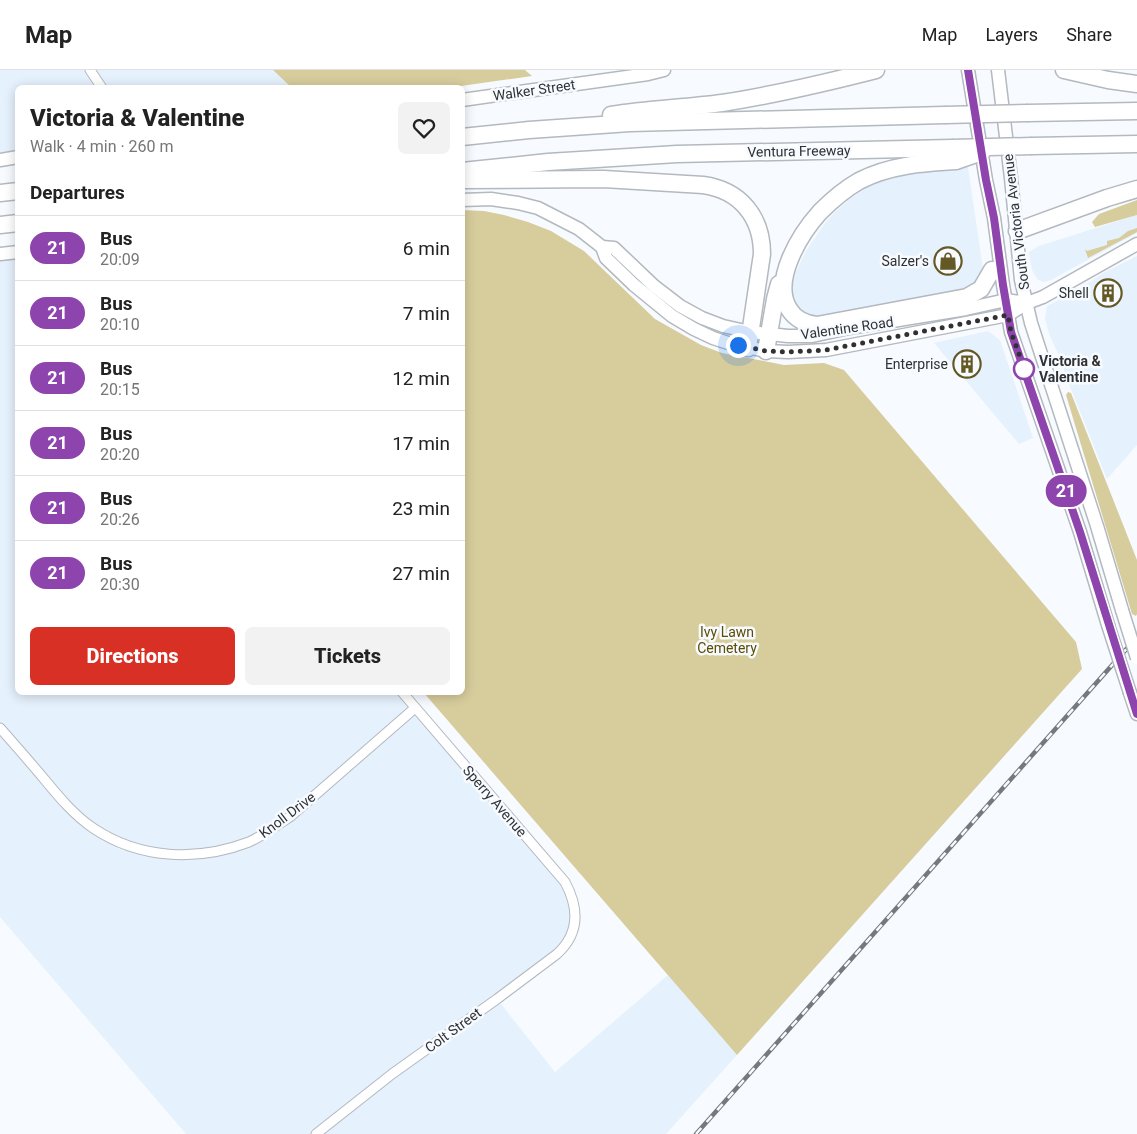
<!DOCTYPE html>
<html lang="en">
<head>
<meta charset="utf-8">
<style>
	body { margin:0; font-family:Roboto,sans-serif; background:#f2f2f2; color:#222; height:100vh; display:flex; flex-direction:column; font-size:19px; white-space:nowrap }
	* { box-sizing:border-box; margin:0 }
	p { font-size:16px; color:#767676 }
	.icon { flex:none; width:28px; height:28px; fill:none; stroke:currentColor; stroke-width:2; stroke-linecap:round; stroke-linejoin:round }
	.map { position:relative; flex:1; overflow:hidden }
	.drawer { position:absolute; left:15px; top:15px; width:450px; height:610px; display:flex; flex-direction:column; background:#fff; border-radius:8px; box-shadow:0 2px 12px #0003 }
	.drawer>* { flex:none }
	.badge { padding:0 10px; border-radius:16px; font-size:18px; line-height:32px }
	.you { position:absolute; width:25px; height:25px; margin:-12px; border:4px solid #fff; border-radius:50%; background:#1a73e8; box-shadow:0 0 0 8px #1a73e833 }
	.map>.badge { position:absolute; translate:-50% -50%; box-shadow:0 0 0 2px #fff }
	h2 { padding:0 15px; font-size:19px; line-height:45px }
	.round { display:grid; place-items:center; flex:none; width:52px; height:52px; border-radius:8px; background:#f2f2f2 }
	.head { display:flex; align-items:center; justify-content:space-between; height:85px; padding:0 15px }
	h1 { font-size:24px; font-weight:800; line-height:38px }
	.action { display:flex; gap:10px; margin-top:auto; padding:10px 15px }
	.action a { flex:1; height:58px; border-radius:8px; background:#d93025; color:#fff; font-size:20px; font-weight:800; line-height:58px; text-align:center }
	.action a+a { background:#f2f2f2; color:#222 }
	ul { padding:0; list-style:none }
	li { display:flex; align-items:center; gap:15px; height:65px; padding:0 15px; border-top:1px solid #e0e0e0 }
	li div { flex:1 }
	li b { display:block; font-size:19px }
	li em { font-style:normal }
	li .badge { min-width:55px; font-weight:700; text-align:center }
	header { display:flex; align-items:center; gap:30px; box-sizing:border-box; height:70px; padding:0 25px; background:#fff; border-bottom:1px solid #e0e0e0 }
	header strong { font-size:24px }
	nav { display:flex; gap:28px; margin-inline-start:auto; font-size:18px }
	.map>svg:first-child { display:block }
	.built { fill:#e5f1fd }
	.green { fill:#d7cc9c }
	.lines { fill:none; stroke-linecap:round; stroke-linejoin:round }
	.street-casing { stroke:#b3b9bf; stroke-width:11 }
	.secondary-casing { stroke:#b3b9bf; stroke-width:15 }
	.highway-casing { stroke:#b3b9bf; stroke-width:19 }
	.street { stroke:#fff; stroke-width:9 }
	.secondary { stroke:#fff; stroke-width:12 }
	.highway { stroke:#fff; stroke-width:16 }
	.rail-casing { stroke:#76797b; stroke-width:4.5 }
	.rail { stroke:#f7fbff; stroke-width:2.5; stroke-dasharray:8; stroke-linecap:butt }
	.secondary-bridge-casing { stroke:#b3b9bf; stroke-width:15; stroke-linecap:butt }
	.highway-bridge-casing { stroke:#b3b9bf; stroke-width:19; stroke-linecap:butt }
	.secondary-bridge { stroke:#fff; stroke-width:12 }
	.highway-bridge { stroke:#fff; stroke-width:16 }
	.line-casing { stroke:#fff; stroke-width:11 }
	.line { stroke:#8e44ad; stroke-width:8 }
	.walk { stroke:#2f3133; stroke-width:5; stroke-dasharray:0 9 }
	.stop-dot { fill:#fff; stroke:#8e44ad; stroke-width:2.5 }
	.labels { text-anchor:middle; dominant-baseline:central; stroke-width:5; stroke-linejoin:round; paint-order:stroke }
	.street-label { font-size:14px; fill:#2f3133; stroke:#f7fbff }
	.poi-label { font-size:14px; fill:#2f3133; stroke:#f7fbff; text-anchor:end }
	.stop-label { font-size:14px; font-weight:bold; fill:#2f3133; stroke:#f7fbff; text-anchor:start }
	.park-label { font-size:14px; fill:#5c4d03; stroke:#f7fbff }
</style>
</head>
<body>
<header>
<strong>Map</strong>
<nav><a>Map</a><a>Layers</a><a>Share</a></nav>
</header>
<div class="map">
<svg width="1137" height="1064" viewBox="0 0 1137 1064">
	<rect width="100%" height="100%" fill="#f7fbff"/>
	<g class="built">
		<path d="M0 0H273L292 17 18 18 17 85 0 90Z"/>
		<path d="M968 97 983 199 982 203 973 216 961 221 818 247 803 244 795 237 791 222 792 210 806 181 825 153 838 139 851 128 874 113 891 106 933 99Z"/>
		<path d="M1137 145V163L1051 210 1044 212 1038 210 1032 200 1029 182 1039 176Z"/>
		<path d="M17 182 18 622 402 623 565 812 573 829 569 869 497 929 555 1002 668 905 737 985 666 1064H186L0 847V184Z"/>
		<path d="M1137 186V375L1107 409 1069 314 1060 288 1049 264 1045 248 1047 236 1079 219 1105 202Z"/>
		<path d="M988 261 1000 270 1033 368 1019 374 934 273Z"/>
	</g>
	<g class="green">
		<path d="M273 0H525L532 6 447 18H292Z"/>
		<path d="M1137 130V145L1095 157 1092 152 1099 144Z"/>
		<path d="M462 140 484 141 504 145 528 152 551 161 584 181 655 249 701 275 722 283 769 292 784 295 824 293 844 300 1076 572 1082 599 737 985 424 623 462 622Z"/>
		<path d="M1137 158V162L1088 188 1085 179 1087 181 1107 175V171L1119 168 1128 161Z"/>
		<path d="M1068 322 1071 323 1137 490V544L1136 546 1132 544 1066 325Z"/>
	</g>
	<g class="lines">
		<g class="street-casing">
			<g id="street">
				<path d="M90 0 102 18"/>
				<path d="M0 658C15 675 30 692 45 710 59 727 74 745 93 758 139 789 197 792 249 772 264 765 277 755 291 746L415 638"/>
				<path d="M316 1064 392 1004 497 929 557 884C580 863 579 838 565 812L402 622"/>
			</g>
		</g>
		<g class="secondary-casing">
			<g id="secondary">
				<path d="M968 0 986 110 994 148 1003 215 1011 262 1080 462 1108 555"/>
				<path d="M998 0 1011 108 1021 210 1031 253 1097 456 1122 540"/>
				<path d="M462 30 648 4 664 0"/>
				<path d="M0 90 18 87"/>
				<path d="M462 130 491 129 518 133 538 138 579 159 602 177 614 178 654 216 680 236 702 248 723 256 750 262 788 266H812L849 258 966 239 1006 230 1027 233"/>
				<path d="M602 177 606 188 634 215 672 246 694 259 713 268 728 273 766 281 788 282 826 280 1008 245 1027 233 1043 227 1137 174"/>
				<path d="M0 184 18 182"/>
				<path d="M1130 623 1137 644"/>
			</g>
		</g>
		<g class="highway-casing">
			<g id="highway">
				<path d="M1064 0 1108 10 1137 14"/>
				<path d="M1028 43 1137 41"/>
				<path d="M611 45C648 39 685 38 722 33 774 25 825 13 876 0"/>
				<path d="M462 67 529 60 630 53 945 45"/>
				<path d="M1032 76 1137 74"/>
				<path d="M956 91C923 93 889 95 859 111 845 119 831 131 820 142 801 163 771 210 789 239 795 249 806 254 817 255L967 227 981 219 992 200"/>
				<path d="M462 101 548 92 677 84 952 78"/>
				<path d="M462 110 604 109 703 115C740 120 762 147 762 184L748 278"/>
				<path d="M0 123 18 121"/>
				<path d="M0 155 18 153"/>
				<path d="M1017 161 1107 128 1137 119"/>
				<path d="M766 281 775 229 779 214"/>
			</g>
		</g>
		<use href="#street" class="street"/>
		<use href="#secondary" class="secondary"/>
		<use href="#highway" class="highway"/>
		<g class="rail-casing">
			<path id="rail" d="M696 1064 1137 567"/>
		</g>
		<use href="#rail" class="rail"/>
		<g class="secondary-bridge-casing">
			<g id="secondary-bridge">
				<path d="M1122 540 1137 588"/>
				<path d="M1108 555 1130 623"/>
			</g>
		</g>
		<g class="highway-bridge-casing">
			<g id="highway-bridge">
				<path d="M945 45 1028 43"/>
				<path d="M952 78 1032 76"/>
				<path d="M956 91 982 82"/>
			</g>
		</g>
		<use href="#secondary-bridge" class="secondary-bridge"/>
		<use href="#highway-bridge" class="highway-bridge"/>
	</g>
	<g class="lines">
		<g class="line-casing">
			<path id="line" d="M968 0 986 110 994 148 1003 215 1011 262 1080 462 1137 644"/>
		</g>
		<use href="#line" class="line"/>
		<path class="walk" d="M738 275 766 281 788 282 826 280 1008 245 1011 262 1027 306 1024 299"/>
	</g>
	<defs>
		<g id="shop-ring" transform="scale(1.4375)"><circle r="9.5" fill="#f7fbff" stroke="#645825" stroke-width="1.5"/><path d="M-5-2.5h2.3a2.7 3.5 0 0 1 5.4 0H5L5.5 6h-11ZM-1.5-2.5h3a1.5 2.3 0 0 0-3 0Z" fill="#645825"/></g>
		<g id="building-ring" transform="scale(1.4375)"><circle r="9.5" fill="#f7fbff" stroke="#645825" stroke-width="1.5"/><path d="M-4-6H4V6H1V3H-1V6H-4ZM-2.5-4.3h1.7v1.8h-1.7ZM.8-4.3h1.7v1.8H.8ZM-2.5-1h1.7V.8h-1.7ZM.8-1h1.7V.8H.8Z" fill="#645825"/></g>
	</defs>
	<g fill-rule="evenodd">
		<use href="#shop-ring" x="948" y="191"/>
		<use href="#building-ring" x="1108" y="223"/>
		<use href="#building-ring" x="967" y="294"/>
	</g>
	<circle class="stop-dot" cx="1024" cy="299" r="10"/>
	<g class="labels">
		<g class="street-label">
			<text transform="translate(534 20) rotate(-8)">Walker Street</text>
			<text transform="translate(799 81) rotate(-1)">Ventura Freeway</text>
			<text transform="translate(1016 152) rotate(-97)">South Victoria Avenue</text>
			<text transform="translate(847 258) rotate(-8)">Valentine Road</text>
			<text transform="translate(495 731) rotate(49)">Sperry Avenue</text>
			<text transform="translate(287 745) rotate(-37)">Knoll Drive</text>
			<text transform="translate(453 960) rotate(-36)">Colt Street</text>
		</g>
		<g class="poi-label">
			<text x="929" y="191">Salzer's</text>
			<text x="1089" y="223">Shell</text>
			<text x="948" y="294">Enterprise</text>
		</g>
		<g class="stop-label">
			<text x="1039" y="291">Victoria &amp;<tspan x="1039" dy="16">Valentine</tspan></text>
		</g>
		<g class="park-label">
			<text x="727" y="562">Ivy Lawn<tspan x="727" dy="16">Cemetery</tspan></text>
		</g>
	</g>
</svg>
<div class="you" style="left:738px;top:275px"></div>
<b class="badge" style="left:1066px;top:421px;background:#8e44ad;color:#fff">21</b>
<section class="drawer">
<div class="head"><div><h1>Victoria &amp; Valentine</h1><p>Walk · 4 min · 260 m</p></div><a class="round"><svg class="icon" aria-label="heart" viewBox="0 0 24 24"><path d="M12 20l-8-8c-3-5 5-10 8-4 3-6 11-1 8 4z"/></svg></a></div>
<h2>Departures</h2>
<ul>
<li><span class="badge" style="background:#8e44ad;color:#fff">21</span><div><b>Bus</b><p>20:09</p></div><em>6 min</em></li>
<li><span class="badge" style="background:#8e44ad;color:#fff">21</span><div><b>Bus</b><p>20:10</p></div><em>7 min</em></li>
<li><span class="badge" style="background:#8e44ad;color:#fff">21</span><div><b>Bus</b><p>20:15</p></div><em>12 min</em></li>
<li><span class="badge" style="background:#8e44ad;color:#fff">21</span><div><b>Bus</b><p>20:20</p></div><em>17 min</em></li>
<li><span class="badge" style="background:#8e44ad;color:#fff">21</span><div><b>Bus</b><p>20:26</p></div><em>23 min</em></li>
<li><span class="badge" style="background:#8e44ad;color:#fff">21</span><div><b>Bus</b><p>20:30</p></div><em>27 min</em></li>
</ul>
<div class="action"><a>Directions</a><a>Tickets</a></div>
</section>
</div>
</body>
</html>
